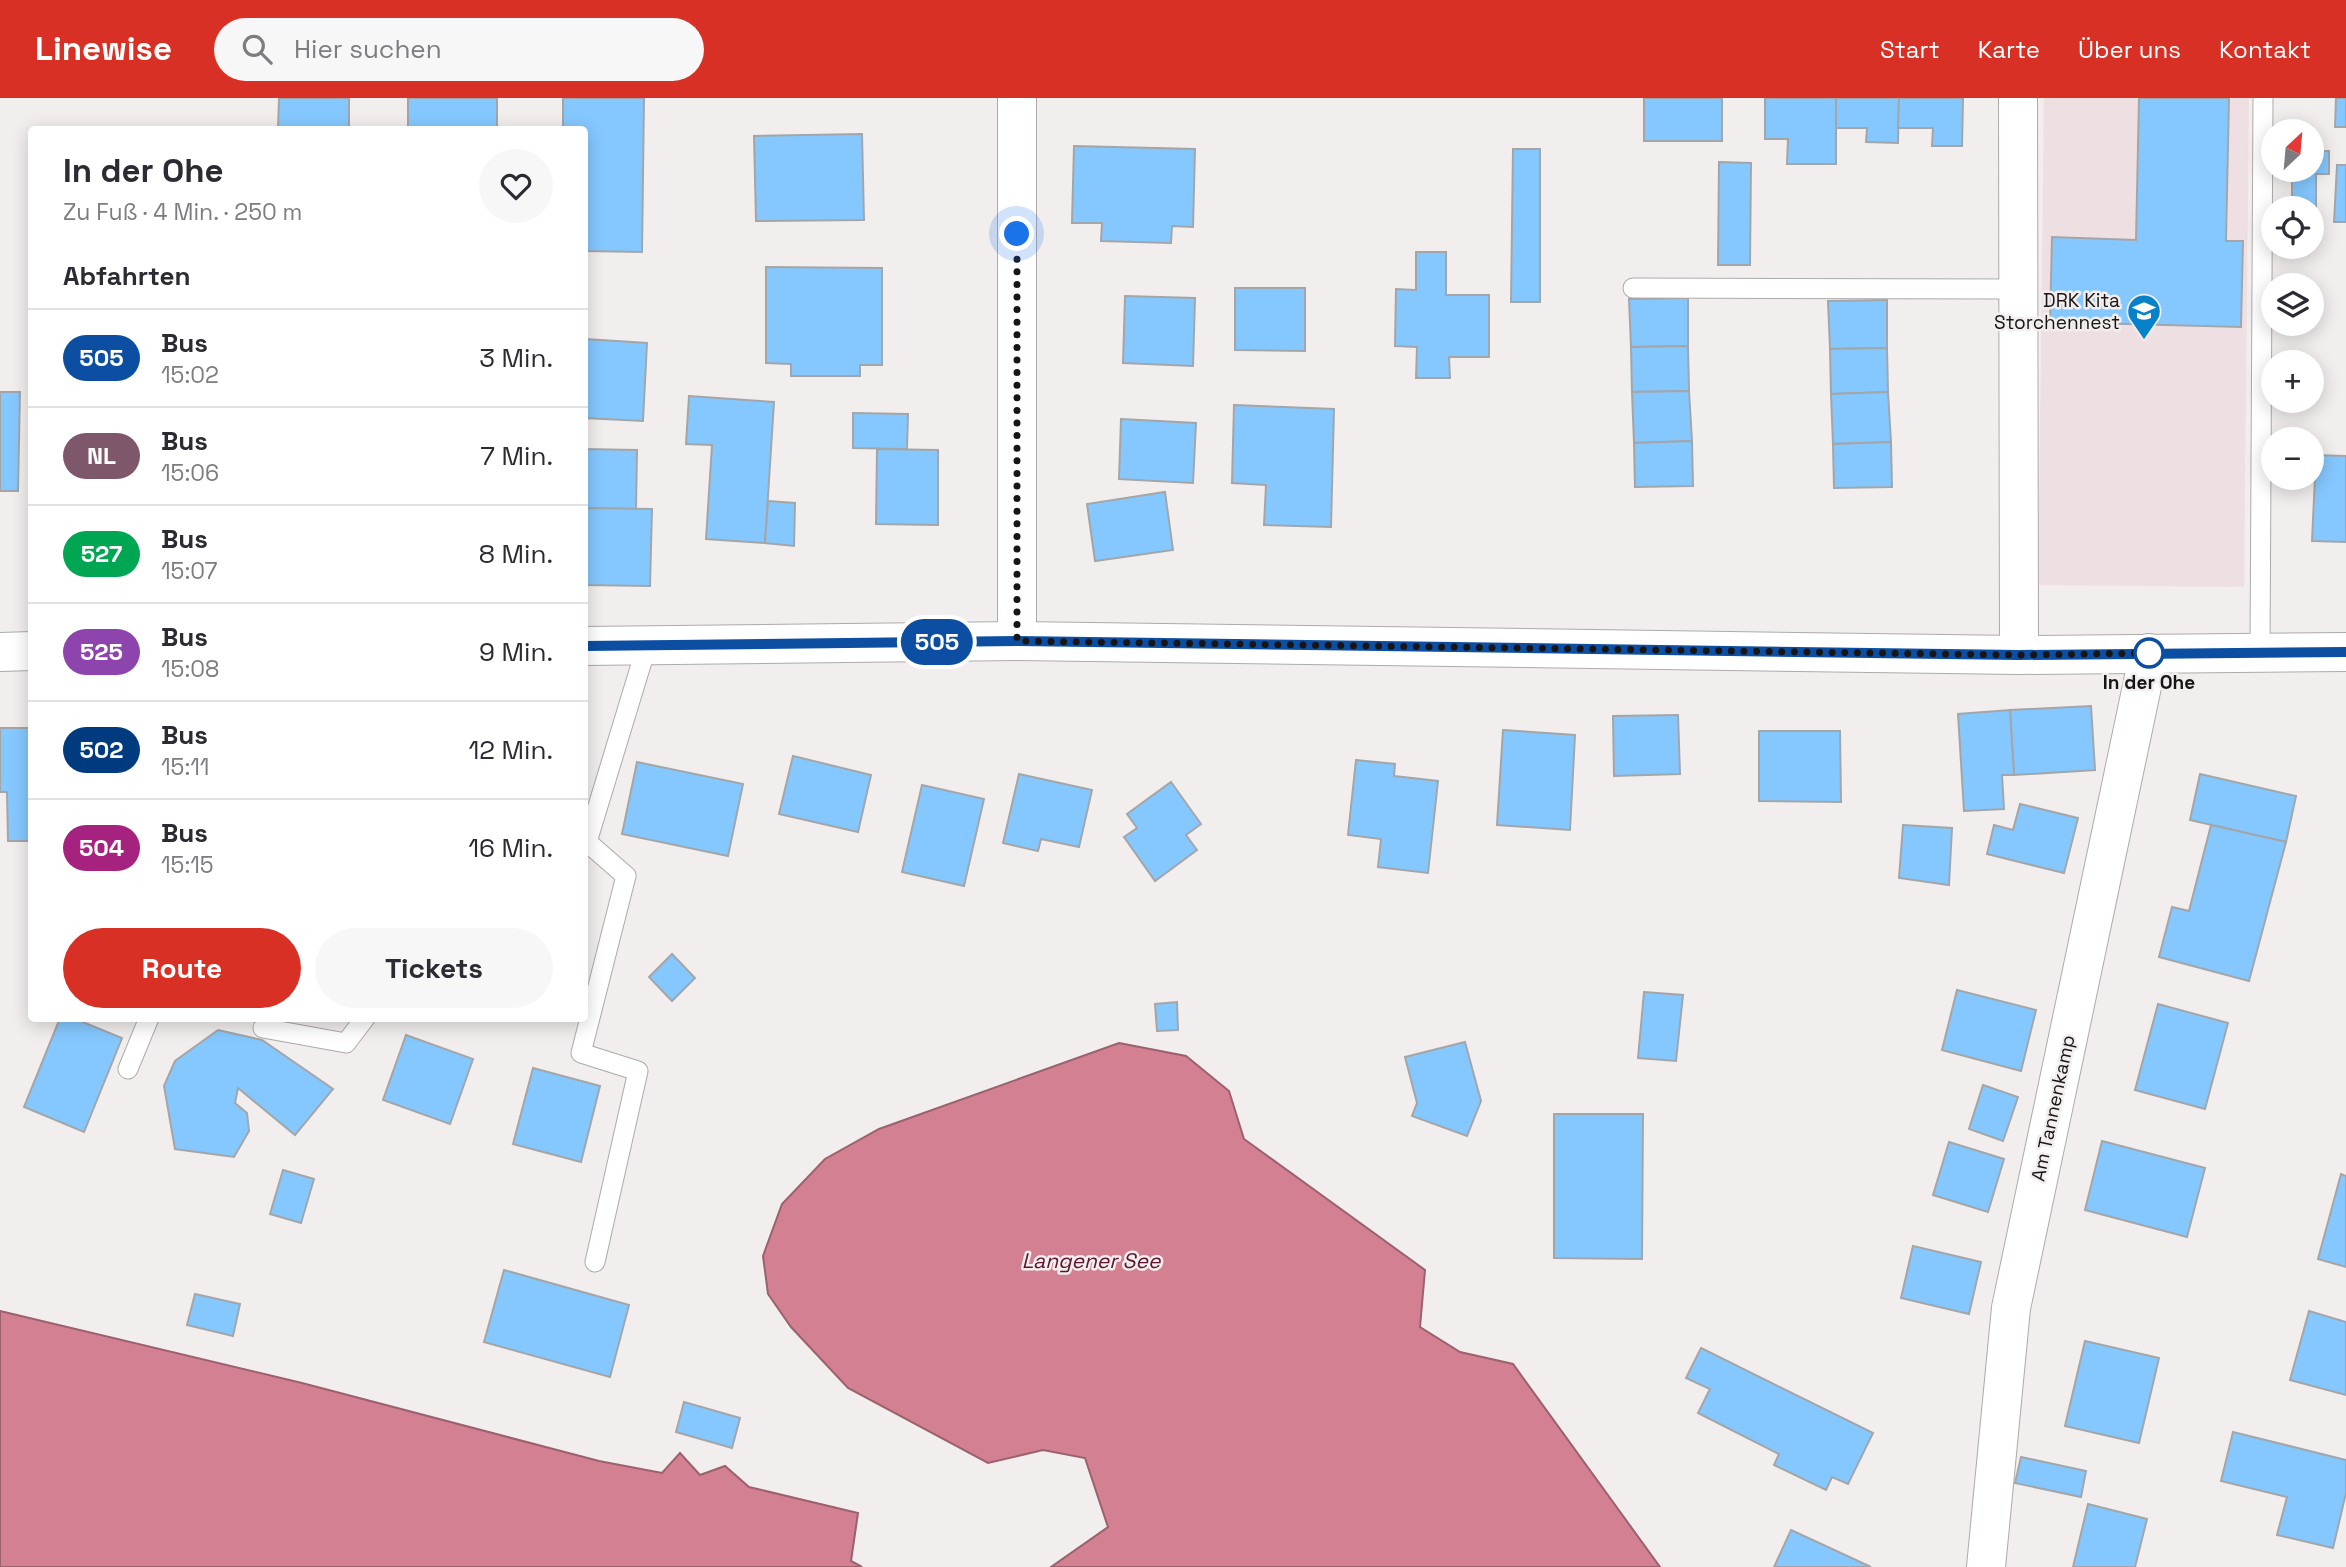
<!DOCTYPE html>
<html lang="de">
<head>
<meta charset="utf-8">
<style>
	body { margin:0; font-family:"Space Grotesk",sans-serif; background:#f7f7f7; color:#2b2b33; height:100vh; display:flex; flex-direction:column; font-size:26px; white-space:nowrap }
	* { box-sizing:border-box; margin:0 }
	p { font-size:23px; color:#7c7c81 }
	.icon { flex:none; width:38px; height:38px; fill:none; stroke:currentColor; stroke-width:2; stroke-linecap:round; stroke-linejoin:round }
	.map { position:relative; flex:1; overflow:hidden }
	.side { position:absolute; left:28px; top:28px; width:560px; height:896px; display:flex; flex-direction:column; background:#fff; border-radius:7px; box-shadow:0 4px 18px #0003 }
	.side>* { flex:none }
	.badge { padding:0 14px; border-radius:23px; font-size:24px; line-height:46px }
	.needle { width:46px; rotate:26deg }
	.controls { position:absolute; left:2261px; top:21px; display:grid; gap:14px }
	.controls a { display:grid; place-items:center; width:63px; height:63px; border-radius:50%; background:#fff; box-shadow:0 4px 18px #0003; font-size:35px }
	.you { position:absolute; width:35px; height:35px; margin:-18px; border:5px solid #fff; border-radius:50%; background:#1a73e8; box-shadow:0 0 0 10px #1a73e833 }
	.map>.badge { position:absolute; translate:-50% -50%; box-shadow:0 0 0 4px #fff }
	h2 { padding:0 35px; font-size:26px; line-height:63px }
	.round { display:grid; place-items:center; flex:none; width:74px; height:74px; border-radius:37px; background:#f7f7f7 }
	.overview { display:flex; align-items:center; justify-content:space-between; height:119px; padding:0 35px }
	h1 { font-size:33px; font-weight:700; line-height:52px }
	.primary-button { display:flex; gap:14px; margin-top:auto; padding:14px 35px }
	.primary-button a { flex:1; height:80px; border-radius:42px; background:#d93025; color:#fff; font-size:28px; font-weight:700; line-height:80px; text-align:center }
	.primary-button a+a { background:#f7f7f7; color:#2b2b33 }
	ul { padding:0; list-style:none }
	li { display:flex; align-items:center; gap:21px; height:98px; padding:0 35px; border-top:2px solid #e1e1e2 }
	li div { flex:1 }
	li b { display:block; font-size:26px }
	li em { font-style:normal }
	li .badge { min-width:77px; font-weight:700; text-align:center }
	header { display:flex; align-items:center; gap:42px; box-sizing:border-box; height:98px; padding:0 35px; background:#d93025; color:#fff }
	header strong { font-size:33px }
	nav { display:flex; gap:38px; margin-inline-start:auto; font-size:24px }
	.search { width:490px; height:63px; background:#f7f7f7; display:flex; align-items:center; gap:18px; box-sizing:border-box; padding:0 24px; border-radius:38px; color:#7c7c81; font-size:26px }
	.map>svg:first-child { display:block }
	.built { fill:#eee0e2 }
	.water { fill:#d38192; stroke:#9b616d; stroke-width:2 }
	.building { fill:#85c8ff; stroke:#a3a6a9; stroke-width:2 }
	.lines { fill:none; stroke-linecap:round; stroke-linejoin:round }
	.lane-casing { stroke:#aeaaaa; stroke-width:21 }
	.street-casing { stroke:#aeaaaa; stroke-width:40 }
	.secondary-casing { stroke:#aeaaaa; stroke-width:40 }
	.lane { stroke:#fff; stroke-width:19 }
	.street { stroke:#fff; stroke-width:38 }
	.secondary { stroke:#fff; stroke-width:38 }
	.line-casing { stroke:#fff; stroke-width:16 }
	.line { stroke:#0b4ea2; stroke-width:10 }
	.walk { stroke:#171516; stroke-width:7; stroke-dasharray:0 12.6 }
	.stop-dot { fill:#fff; stroke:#0b4ea2; stroke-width:3.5 }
	.labels { text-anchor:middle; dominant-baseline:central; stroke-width:5; stroke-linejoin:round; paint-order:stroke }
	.poi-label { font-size:19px; fill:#171516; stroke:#f2eeee; text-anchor:end }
	.stop-label { font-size:19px; font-weight:bold; fill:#171516; stroke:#f2eeee }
	.street-label { font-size:19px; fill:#171516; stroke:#f2eeee }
	.water-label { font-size:21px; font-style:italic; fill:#5d132b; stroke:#f2eeee }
</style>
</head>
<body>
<header>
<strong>Linewise</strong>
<div class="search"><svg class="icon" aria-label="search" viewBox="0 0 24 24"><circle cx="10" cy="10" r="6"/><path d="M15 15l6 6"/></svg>Hier suchen</div>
<nav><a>Start</a><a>Karte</a><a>Über uns</a><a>Kontakt</a></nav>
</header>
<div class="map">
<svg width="2346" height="1469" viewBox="0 0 2346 1469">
	<rect width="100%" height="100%" fill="#f2eeee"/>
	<path class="built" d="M2044 0H2249L2244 489 2038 487Z"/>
	<g class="water">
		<path d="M1119 945 1186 958 1229 993 1244 1041 1425 1172 1420 1229 1460 1254 1513 1266 1660 1469H1051L1108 1429 1085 1360 1043 1352 988 1365 848 1290 791 1229 768 1196 763 1158 782 1106 825 1061 879 1031Z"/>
		<path d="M0 1213 302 1285 599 1363 662 1375 680 1355 700 1377 725 1368 749 1389 858 1415 851 1463 862 1469H0Z"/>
	</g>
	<g class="building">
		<path d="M279 0H349V32H278Z"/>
		<rect x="408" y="0" width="89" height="32"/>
		<path d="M563 0H644L642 154 584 153V32H563Z"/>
		<rect x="1644" y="0" width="78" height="43"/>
		<path d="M1765 0H1836V66H1787L1788 41H1765Z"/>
		<path d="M1836 0H1899L1898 45 1866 44 1867 30H1836Z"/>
		<path d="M1899 0H1963L1962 48H1932L1933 30H1898Z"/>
		<path d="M2139 0H2229L2226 143H2243L2241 229 2050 224 2052 139 2136 142Z"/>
		<path d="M2336 0H2346V29H2335Z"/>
		<path d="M862 36 864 122 756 123 754 38Z"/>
		<path d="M1074 48 1195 51 1193 129 1172 128 1171 145 1101 143 1102 125H1072Z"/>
		<path d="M1513 51H1540V204H1511Z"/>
		<path d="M2312 53H2329V76H2316V138H2312V110H2292V72H2312Z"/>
		<path d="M1719 64 1751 65 1750 167H1718Z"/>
		<path d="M2337 67H2346V124H2334Z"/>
		<path d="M1416 154H1446V197H1489V259H1449L1450 280H1416L1417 249 1395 248 1396 191 1416 192Z"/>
		<path d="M766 169 882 170V267H860V278H791V266L766 265Z"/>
		<path d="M1235 190H1305V253L1235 252Z"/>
		<path d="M1125 198 1195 200 1193 268 1123 265Z"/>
		<path d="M1688 200V248L1631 249 1629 201Z"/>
		<path d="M1887 202V250L1830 251 1828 203Z"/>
		<path d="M585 241 647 245 643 323 584 320Z"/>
		<path d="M1688 248 1689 293 1632 294 1631 249Z"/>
		<path d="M1887 250 1888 294 1831 296 1830 251Z"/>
		<path d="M1689 293 1692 343 1634 345 1632 294Z"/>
		<path d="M0 294H20L18 393H0Z"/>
		<path d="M1888 294 1891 344 1833 346 1831 296Z"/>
		<path d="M689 298 774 304 765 445 706 441 712 347 686 346Z"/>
		<path d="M1234 307 1334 311 1331 429 1264 427 1266 387 1232 385Z"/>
		<path d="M853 315 908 316 907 351 853 350Z"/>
		<path d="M1121 321 1196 325 1193 385 1119 381Z"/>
		<path d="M1692 343 1693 388 1635 389 1634 345Z"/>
		<path d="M1891 344 1892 389 1834 390 1833 346Z"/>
		<path d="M584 351 637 352 636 411 584 410Z"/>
		<path d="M877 351 938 352V427L876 426Z"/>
		<path d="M2316 357 2346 358V444L2312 443Z"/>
		<path d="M1165 394 1173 452 1095 463 1087 406Z"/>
		<path d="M768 403 795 405 794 448 765 445Z"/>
		<path d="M584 410 652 411 650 488 584 487Z"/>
		<path d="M2091 608 2095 672 2014 677 2010 612Z"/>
		<path d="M2010 612 2014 677H2002L2004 711 1964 713 1958 616Z"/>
		<path d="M1678 617 1680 676 1614 678 1613 618Z"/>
		<path d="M0 630H32V743H8L7 694H0Z"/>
		<path d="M1503 632 1575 637 1570 732 1497 727Z"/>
		<path d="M1759 633H1840L1841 704 1759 703Z"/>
		<path d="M793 658 871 677 858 734 779 716Z"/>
		<path d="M1356 662 1395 666 1394 678 1438 683 1428 775 1378 769 1381 741 1348 737Z"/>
		<path d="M637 664 743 686 728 758 622 736Z"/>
		<path d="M1019 676 1092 692 1079 749 1041 741 1038 753 1003 745Z"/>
		<path d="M2200 676 2296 698 2286 744 2190 722Z"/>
		<path d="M1171 684 1201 726 1186 737 1197 752 1155 783 1124 739 1137 730 1127 716Z"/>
		<path d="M922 687 984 701 964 788 902 774Z"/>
		<path d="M2020 706 2078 720 2064 775 1987 756 1994 727 2013 732Z"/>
		<path d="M1903 727 1952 730 1949 787 1899 780Z"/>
		<path d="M2211 727 2286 744 2249 883 2159 859 2172 809 2189 813Z"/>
		<path d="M672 856 695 880 672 903 649 879Z"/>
		<path d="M1957 892 2036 912 2021 973 1942 952Z"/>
		<path d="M1644 894 1683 897 1676 963 1638 960Z"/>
		<path d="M1177 904 1178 932 1157 933 1155 906Z"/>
		<path d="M2158 906 2228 925 2205 1011 2135 992Z"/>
		<path d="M60 920H73L122 940 84 1034 24 1009Z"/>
		<path d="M218 932 262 942 333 991 295 1037 238 990 235 1005 247 1015 249 1033 234 1059 175 1051 164 988 175 963Z"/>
		<path d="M406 937 473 961 450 1026 383 1002Z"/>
		<path d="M1465 944 1481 1003 1467 1038 1412 1018 1417 1005 1405 959Z"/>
		<path d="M533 970 600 988 581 1064 513 1046Z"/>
		<path d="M1983 987 2018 999 2003 1043 1969 1031Z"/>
		<path d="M1554 1016H1643L1642 1161 1554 1160Z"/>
		<path d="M2102 1043 2205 1070 2187 1139 2085 1112Z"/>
		<path d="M1949 1044 2004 1061 1988 1114 1933 1097Z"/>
		<path d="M283 1072 314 1081 301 1125 270 1116Z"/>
		<path d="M2341 1076 2346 1078V1169L2318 1161Z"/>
		<path d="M1913 1148 1981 1164 1969 1216 1901 1200Z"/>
		<path d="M504 1172 629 1207 610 1279 484 1244Z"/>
		<path d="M195 1196 240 1206 233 1238 187 1227Z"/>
		<path d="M2309 1213 2346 1224V1297L2290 1282Z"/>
		<path d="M2085 1243 2159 1260 2139 1345 2065 1328Z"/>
		<path d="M1701 1250 1873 1335 1848 1386 1832 1379 1826 1392 1774 1367 1779 1356 1698 1315 1710 1291 1686 1280Z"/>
		<path d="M684 1304 740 1320 732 1350 676 1334Z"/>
		<path d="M2233 1334 2346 1362V1395L2333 1450 2277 1437 2287 1399 2221 1383Z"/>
		<path d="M2021 1359 2086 1373 2081 1399 2015 1385Z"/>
		<path d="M2088 1406 2147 1421 2135 1469H2073Z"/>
		<path d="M1791 1432 1871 1469H1774Z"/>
	</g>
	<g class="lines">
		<g class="lane-casing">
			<g id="lane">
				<path d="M1633 190 2017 191"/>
				<path d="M2260 555 2263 0"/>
				<path d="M263 930 346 945 365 920"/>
				<path d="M128 971 149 920"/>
				<path d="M595 1164 638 973 581 955 626 778 587 744 647 547"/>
			</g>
		</g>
		<g class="street-casing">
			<g id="street">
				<path d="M2018 0 2019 557"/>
				<path d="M1017 543V0"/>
				<path d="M1986 1469 2011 1210 2149 555"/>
			</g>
		</g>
		<g class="secondary-casing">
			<g id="secondary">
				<path d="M584 548 1017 543 2019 557 2346 554"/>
				<path d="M0 554 32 553"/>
			</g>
		</g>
		<use href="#lane" class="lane"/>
		<use href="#street" class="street"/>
		<use href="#secondary" class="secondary"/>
	</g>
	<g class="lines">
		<g class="line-casing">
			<path id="line" d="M584 548 1017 543 2019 557 2346 554"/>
		</g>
		<use href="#line" class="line"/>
		<path class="walk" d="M1017 136V543L2019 557 2149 555"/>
	</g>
	<defs>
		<g id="school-pin" transform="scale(1.75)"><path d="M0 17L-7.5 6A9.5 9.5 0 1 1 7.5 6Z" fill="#0681ca" stroke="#f2eeee"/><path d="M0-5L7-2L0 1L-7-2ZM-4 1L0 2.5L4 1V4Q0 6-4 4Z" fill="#fff"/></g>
	</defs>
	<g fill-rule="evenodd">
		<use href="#school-pin" x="2144" y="213"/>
	</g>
	<circle class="stop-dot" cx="2149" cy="555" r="14"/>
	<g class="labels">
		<g class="poi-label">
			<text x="2120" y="202">DRK Kita<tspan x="2120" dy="22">Storchennest</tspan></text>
		</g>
		<g class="stop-label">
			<text x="2149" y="584">In der Ohe</text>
		</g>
		<g class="street-label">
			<text transform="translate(2053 1010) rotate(-78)">Am Tannenkamp</text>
		</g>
		<g class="water-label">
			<text x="1091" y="1162">Langener See</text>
		</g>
	</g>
</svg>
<div class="controls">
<a><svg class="needle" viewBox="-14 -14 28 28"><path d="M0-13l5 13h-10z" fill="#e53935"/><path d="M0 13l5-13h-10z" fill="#7c7c81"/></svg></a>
<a><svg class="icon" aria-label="locate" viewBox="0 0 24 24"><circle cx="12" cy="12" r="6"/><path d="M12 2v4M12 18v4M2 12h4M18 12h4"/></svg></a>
<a><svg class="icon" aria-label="layers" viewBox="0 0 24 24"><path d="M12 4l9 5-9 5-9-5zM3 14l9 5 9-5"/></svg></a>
<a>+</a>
<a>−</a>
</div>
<div class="you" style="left:1017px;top:136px"></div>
<b class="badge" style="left:937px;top:544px;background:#0b4ea2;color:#fff">505</b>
<section class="side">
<div class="overview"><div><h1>In der Ohe</h1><p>Zu Fuß · 4 Min. · 250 m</p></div><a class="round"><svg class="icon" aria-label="heart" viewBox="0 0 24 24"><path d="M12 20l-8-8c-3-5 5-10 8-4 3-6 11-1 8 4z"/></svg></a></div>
<h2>Abfahrten</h2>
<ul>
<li><span class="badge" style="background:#0b4ea2;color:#fff">505</span><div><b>Bus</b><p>15:02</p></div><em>3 Min.</em></li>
<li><span class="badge" style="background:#7e576b;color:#fff">NL</span><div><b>Bus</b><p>15:06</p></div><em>7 Min.</em></li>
<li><span class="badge" style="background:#00a651;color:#fff">527</span><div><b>Bus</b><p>15:07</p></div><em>8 Min.</em></li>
<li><span class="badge" style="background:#8e44ad;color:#fff">525</span><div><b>Bus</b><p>15:08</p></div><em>9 Min.</em></li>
<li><span class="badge" style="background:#003b80;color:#fff">502</span><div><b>Bus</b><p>15:11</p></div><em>12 Min.</em></li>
<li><span class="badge" style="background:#a5237f;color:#fff">504</span><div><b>Bus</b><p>15:15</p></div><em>16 Min.</em></li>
</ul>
<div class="primary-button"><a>Route</a><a>Tickets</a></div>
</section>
</div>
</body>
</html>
